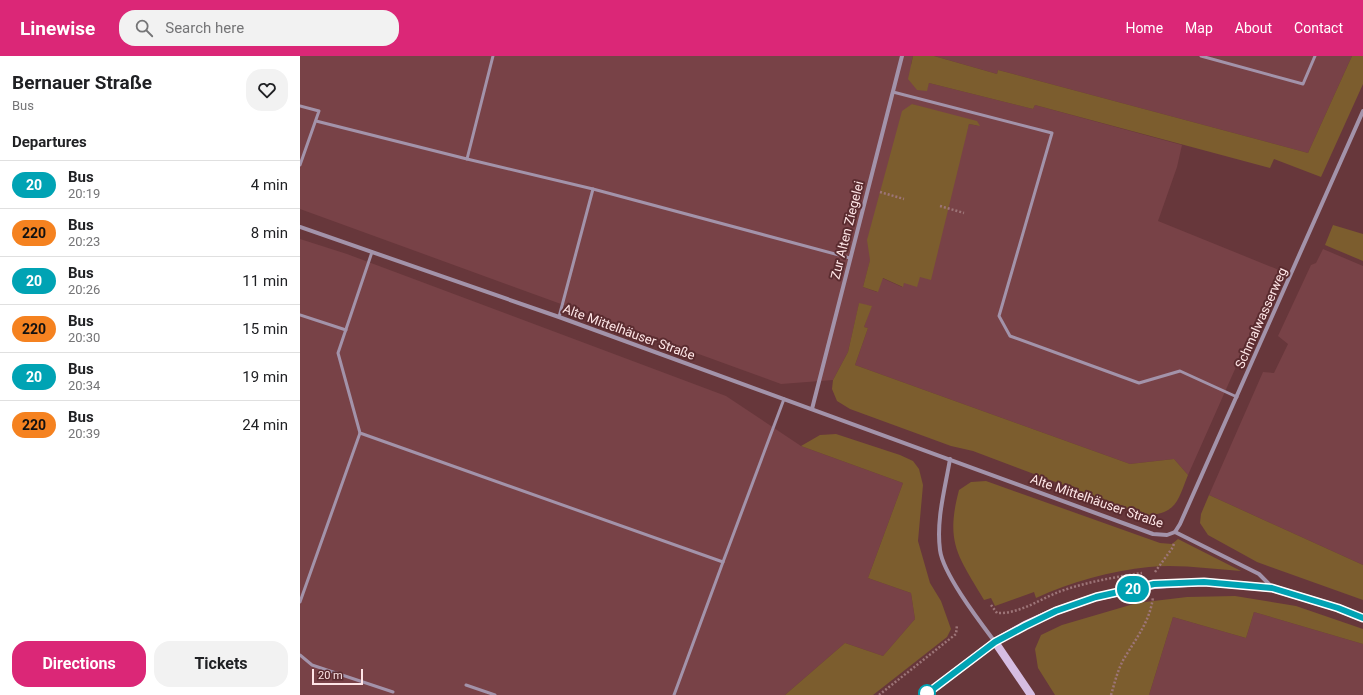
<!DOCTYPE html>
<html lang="en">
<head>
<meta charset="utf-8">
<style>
	body { margin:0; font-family:Roboto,sans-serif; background:#f2f2f2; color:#202124; height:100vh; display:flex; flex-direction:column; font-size:15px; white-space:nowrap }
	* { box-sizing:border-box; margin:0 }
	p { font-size:13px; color:#757577 }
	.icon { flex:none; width:22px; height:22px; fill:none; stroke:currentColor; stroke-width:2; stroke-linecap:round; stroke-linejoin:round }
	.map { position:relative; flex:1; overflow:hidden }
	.drawer { display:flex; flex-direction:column; background:#fff; width:300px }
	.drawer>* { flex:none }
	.badge { padding:0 8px; border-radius:13px; font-size:14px; line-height:26px }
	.scale { position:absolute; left:12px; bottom:10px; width:51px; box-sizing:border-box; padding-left:4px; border:2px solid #fee5e6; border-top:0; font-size:11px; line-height:14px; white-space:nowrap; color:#fee5e6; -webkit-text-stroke:3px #5b2c30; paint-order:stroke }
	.map>.badge { position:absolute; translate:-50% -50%; box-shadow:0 0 0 2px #fff }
	h2 { padding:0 12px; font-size:15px; line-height:36px }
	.round { display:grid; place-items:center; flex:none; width:42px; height:42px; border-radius:16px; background:#f2f2f2 }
	.head { display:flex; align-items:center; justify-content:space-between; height:68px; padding:0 12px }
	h1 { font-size:19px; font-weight:700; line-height:30px }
	.primary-button { display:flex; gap:8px; margin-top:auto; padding:8px 12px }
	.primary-button a { flex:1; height:46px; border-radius:16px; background:#db2777; color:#fff; font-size:16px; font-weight:700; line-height:46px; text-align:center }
	.primary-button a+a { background:#f2f2f2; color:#202124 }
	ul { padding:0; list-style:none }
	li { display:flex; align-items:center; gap:12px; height:48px; padding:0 12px; border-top:1px solid #e0e0e0 }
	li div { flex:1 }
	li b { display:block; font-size:15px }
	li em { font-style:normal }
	li .badge { min-width:44px; font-weight:700; text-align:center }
	header { display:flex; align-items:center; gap:24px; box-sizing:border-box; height:56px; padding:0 20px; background:#db2777; color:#fff }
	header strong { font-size:19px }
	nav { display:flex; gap:22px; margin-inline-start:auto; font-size:14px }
	.search { width:280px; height:36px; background:#f2f2f2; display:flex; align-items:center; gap:10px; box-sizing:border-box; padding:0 14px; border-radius:16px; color:#757577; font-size:15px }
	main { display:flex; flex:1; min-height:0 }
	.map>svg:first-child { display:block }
	.built { fill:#784247; fill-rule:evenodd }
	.green { fill:#7c5d2e }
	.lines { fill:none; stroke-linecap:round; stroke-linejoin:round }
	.path { stroke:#9d7578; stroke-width:2.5; stroke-dasharray:2 2; stroke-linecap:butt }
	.lane { stroke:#a393aa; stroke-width:3 }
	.street { stroke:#a393aa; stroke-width:4 }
	.secondary { stroke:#d6bde2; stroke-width:8 }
	.line-casing { stroke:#fff; stroke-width:9 }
	.line { stroke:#00a3b4; stroke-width:6 }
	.stop-dot { fill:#fff; stroke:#00a3b4; stroke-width:2 }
	.labels { text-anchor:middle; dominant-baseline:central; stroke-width:4; stroke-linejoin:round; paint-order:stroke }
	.street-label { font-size:13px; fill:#fee5e6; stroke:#5b2c30 }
</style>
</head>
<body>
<header>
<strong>Linewise</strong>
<div class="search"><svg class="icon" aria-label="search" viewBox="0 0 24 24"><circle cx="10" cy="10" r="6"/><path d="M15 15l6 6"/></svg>Search here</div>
<nav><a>Home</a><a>Map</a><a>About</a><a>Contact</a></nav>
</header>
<main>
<section class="drawer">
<div class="head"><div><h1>Bernauer Straße</h1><p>Bus</p></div><a class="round"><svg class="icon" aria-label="heart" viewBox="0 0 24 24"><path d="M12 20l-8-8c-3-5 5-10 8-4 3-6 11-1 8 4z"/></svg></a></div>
<h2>Departures</h2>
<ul>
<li><span class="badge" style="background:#00a3b4;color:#fff">20</span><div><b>Bus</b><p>20:19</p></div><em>4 min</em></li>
<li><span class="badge" style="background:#f58220;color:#111">220</span><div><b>Bus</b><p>20:23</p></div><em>8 min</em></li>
<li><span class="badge" style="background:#00a3b4;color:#fff">20</span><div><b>Bus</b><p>20:26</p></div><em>11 min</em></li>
<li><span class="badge" style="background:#f58220;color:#111">220</span><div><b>Bus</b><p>20:30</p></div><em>15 min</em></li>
<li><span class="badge" style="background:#00a3b4;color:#fff">20</span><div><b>Bus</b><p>20:34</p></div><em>19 min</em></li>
<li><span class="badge" style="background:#f58220;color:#111">220</span><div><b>Bus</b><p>20:39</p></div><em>24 min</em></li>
</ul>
<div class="primary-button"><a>Directions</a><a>Tickets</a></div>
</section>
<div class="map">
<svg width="1063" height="639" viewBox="0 0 1063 639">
	<rect width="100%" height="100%" fill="#67373b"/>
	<g class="built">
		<path d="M0 0H613L611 8 626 35 629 27 733 53 735 49 882 89 877 111 858 165 979 214 888 419 874 403 830 408 555 309 568 272 564 271 571 250 559 248 548 296 533 324 481 328 0 153ZM612 48 679 70 669 68 620 221 604 227 602 231 582 222 577 236 563 231Z"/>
		<path d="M634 0H1052L1008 97 698 14 697 18Z"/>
		<path d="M0 183 47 198 426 340 501 390 603 427 568 522 611 537 615 563 583 600 545 587 485 639H0Z"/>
		<path d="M1023 193 1063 210V509L909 439 963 316 974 317 988 288 978 280 1011 209 1016 207Z"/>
		<path d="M954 556 1063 588V639H849L873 561 946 582Z"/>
	</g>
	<g class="green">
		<path d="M613 0H634L697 18 698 14 1008 97 1052 0H1063V28L1021 121 974 103 970 112 735 49 733 53 629 27 627 35 617 34 608 23Z"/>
		<path d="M612 48 677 65 680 70 669 68 631 224 620 221 617 231 604 227 603 231 583 222 578 236 563 231 570 204 567 184 602 55Z"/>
		<path d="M1033 169 1063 178V205L1025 189Z"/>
		<path d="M559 247 572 250 564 271 568 272 555 309 830 408 874 403 888 419C877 446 878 456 846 460L673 395 651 390 550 353 537 345 532 333 533 324 548 296Z"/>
		<path d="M536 378 600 399 613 405 619 413 623 429 618 485 630 527 641 545 651 573 647 581 573 639H485L545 587 583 600 615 563 611 537 568 522 603 427 501 390 520 379Z"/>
		<path d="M686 425 860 487 872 488 878 483 941 515C911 513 879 508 849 511 811 515 770 526 736 542L734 536 695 550 691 542 684 544C658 500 645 487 659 434L671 426Z"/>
		<path d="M909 439 1063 509V544L957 506 908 479 900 467 901 458Z"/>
		<path d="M935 540 996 550 1063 573V588L954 556 946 582 873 561 849 639H755L738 612 735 593 741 579 762 569 837 547 887 541Z"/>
	</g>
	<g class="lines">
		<g class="path">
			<path d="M580 136 604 143"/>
			<path d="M640 150 664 157"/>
			<path d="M855 516 873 491 874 487"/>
			<path d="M691 549 697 557C720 558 740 543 761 535 787 526 815 521 842 517"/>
			<path d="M579 639 656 578 657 569"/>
			<path d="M811 639C815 626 818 612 825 601 837 581 850 565 853 541"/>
		</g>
		<g class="lane">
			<path d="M901 0 1003 28 1015 0"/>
			<path d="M593 36 752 77 699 260 710 280 839 327 880 315 937 341"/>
			<path d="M0 50 19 55 0 109"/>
			<path d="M16 65 167 103 193 0"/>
			<path d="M167 103 293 133 550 202"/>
			<path d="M72 196 38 297 60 377 423 506 484 343"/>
			<path d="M0 259 46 274"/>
			<path d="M259 261 293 133"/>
			<path d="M0 546 60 377"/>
			<path d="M0 599 12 609 93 636"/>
			<path d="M166 629 195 639"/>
			<path d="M374 639 423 506"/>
		</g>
		<g class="street">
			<path d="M0 171 259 261 853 478 867 479 875 476 959 518 971 530"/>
			<path d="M512 353 602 0"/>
			<path d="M650 403C645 433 636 464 640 494 643 518 680 566 695 586"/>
			<path d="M875 476 880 468 1063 55"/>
		</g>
		<g class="secondary">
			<path d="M695 586 731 639"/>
			<path d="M625 639 695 586 725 569 756 555 796 541 854 529 904 526 972 532 1038 552 1063 562"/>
		</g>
	</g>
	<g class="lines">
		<g class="line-casing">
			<path id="line" d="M625 639 695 586 725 570 756 555 796 541 854 528 904 526 972 532 1038 552 1063 562"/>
		</g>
		<use href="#line" class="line"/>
	</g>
	<circle class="stop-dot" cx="627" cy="637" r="8"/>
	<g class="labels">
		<g class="street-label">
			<text transform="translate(547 174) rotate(-76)">Zur Alten Ziegelei</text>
			<text transform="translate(961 262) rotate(-66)">Schmalwasserweg</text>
			<text transform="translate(329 276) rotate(20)">Alte Mittelhäuser Straße</text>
			<text transform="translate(797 445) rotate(19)">Alte Mittelhäuser Straße</text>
		</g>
	</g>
</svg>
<div class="scale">20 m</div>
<b class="badge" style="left:833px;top:533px;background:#00a3b4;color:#fff">20</b>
</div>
</main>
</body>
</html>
